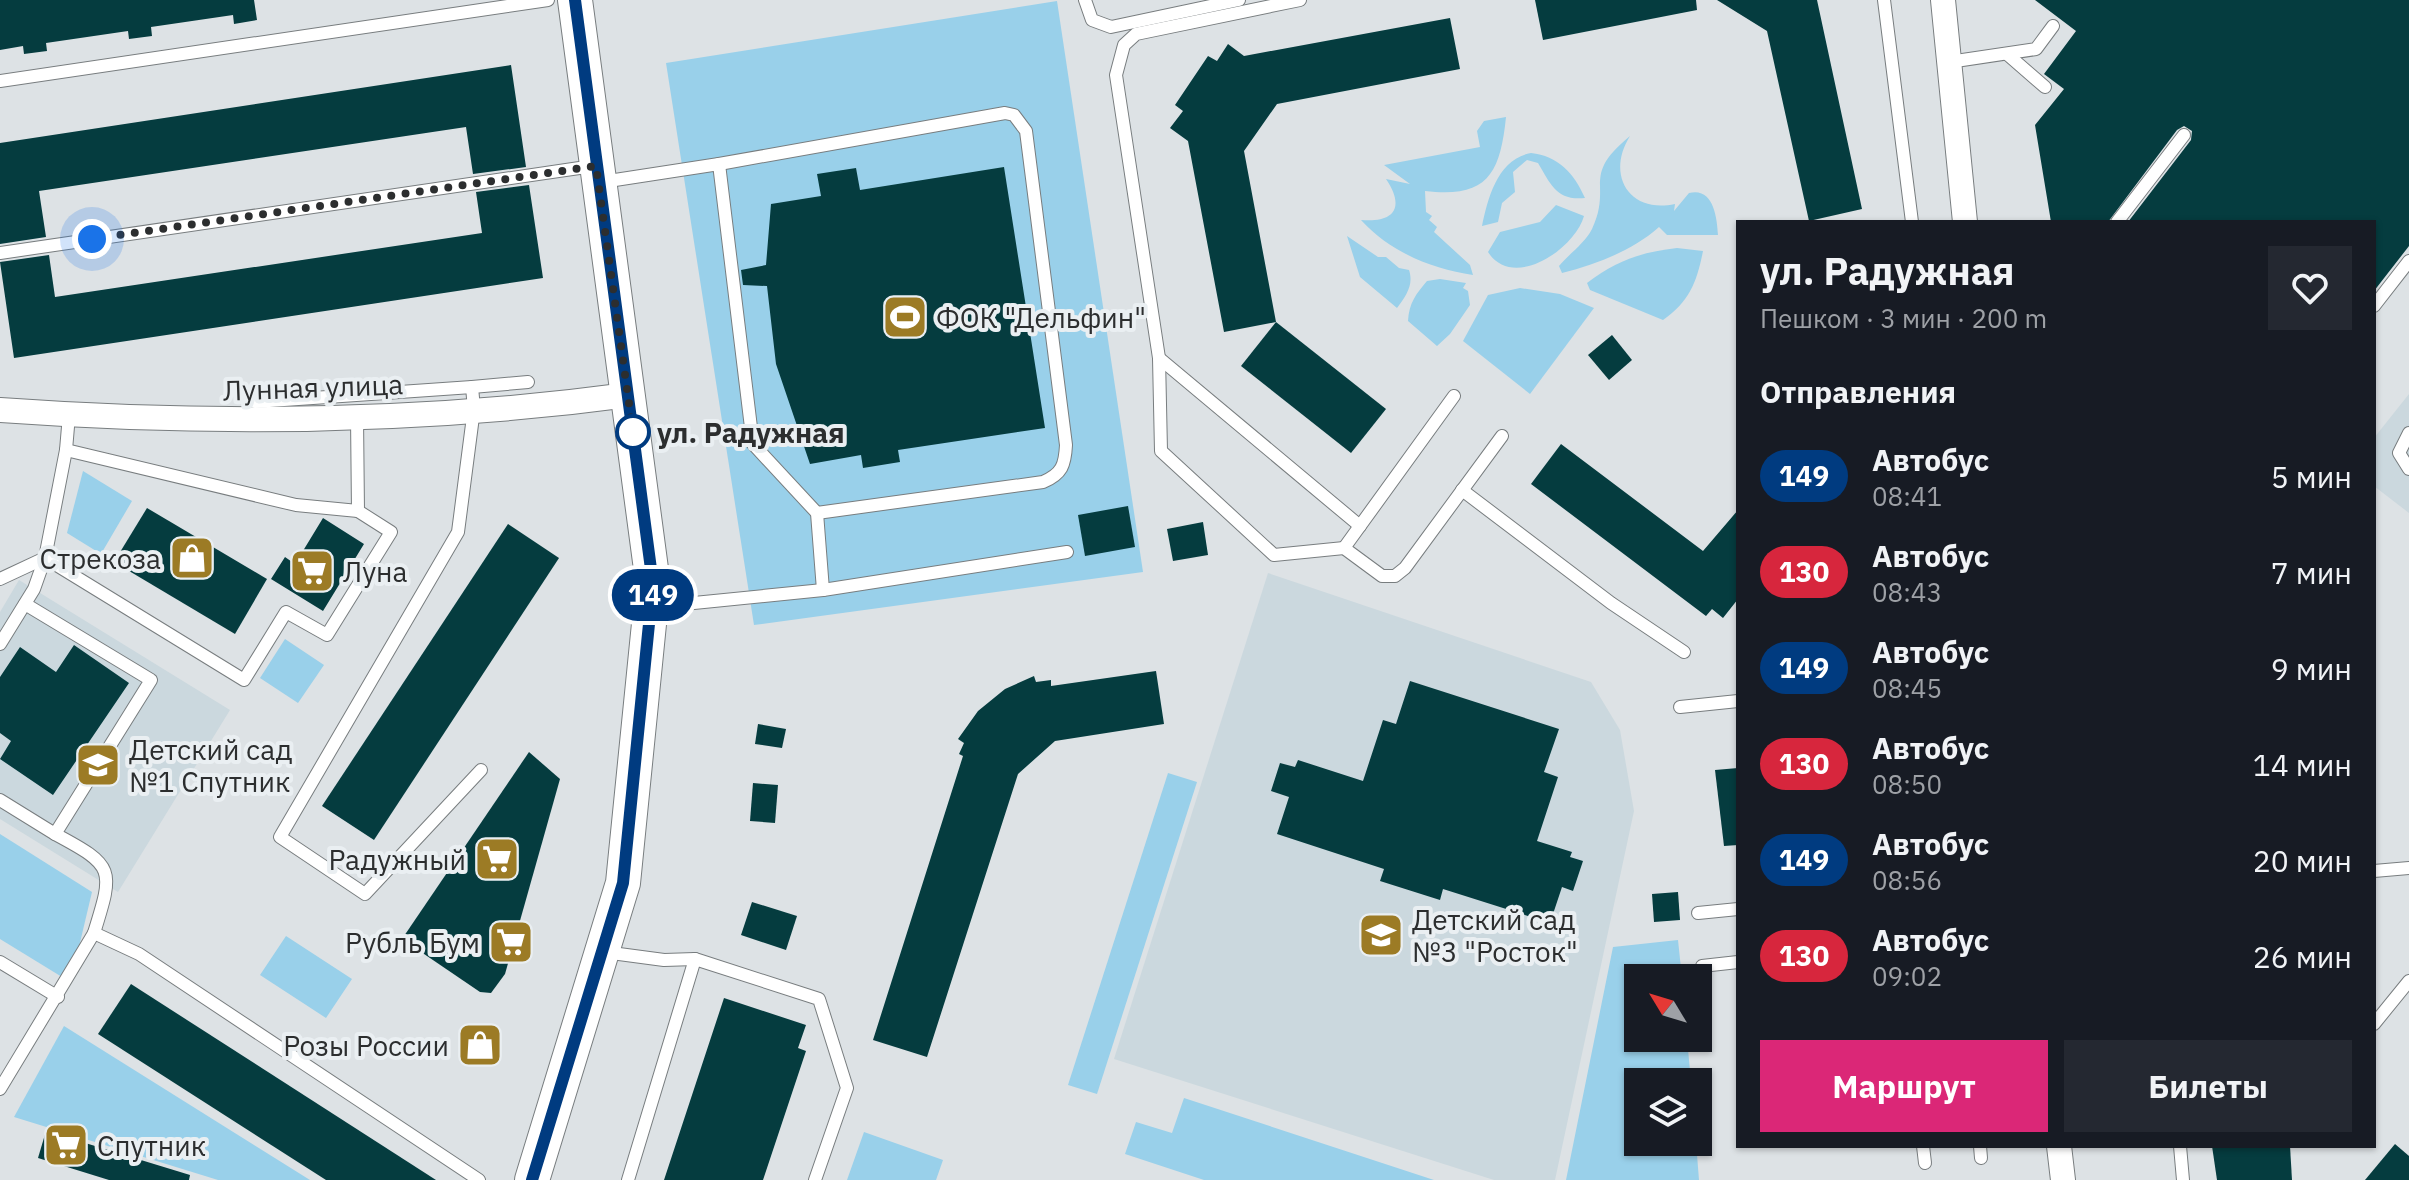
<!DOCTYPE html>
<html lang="ru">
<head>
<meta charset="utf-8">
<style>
	body { margin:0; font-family:"IBM Plex Sans",sans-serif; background:#242831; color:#f1f3f6; height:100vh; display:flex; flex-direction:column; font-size:30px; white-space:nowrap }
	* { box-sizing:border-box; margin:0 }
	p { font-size:26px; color:#9ea1a6 }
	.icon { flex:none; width:44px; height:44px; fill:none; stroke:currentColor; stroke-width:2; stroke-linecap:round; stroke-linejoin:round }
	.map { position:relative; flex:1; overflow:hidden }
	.drawer { position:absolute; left:1736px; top:220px; width:640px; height:928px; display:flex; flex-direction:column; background:#171b24; border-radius:0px; box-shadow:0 2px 6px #0004 }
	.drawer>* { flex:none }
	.badge { padding:0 16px; border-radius:26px; font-size:28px; line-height:52px }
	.needle { width:52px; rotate:308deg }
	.tools { position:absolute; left:1624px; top:964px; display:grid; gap:16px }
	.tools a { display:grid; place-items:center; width:88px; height:88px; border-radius:0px; background:#171b24; box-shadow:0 2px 6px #0004; font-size:40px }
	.you { position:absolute; width:40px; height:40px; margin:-20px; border:6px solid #fff; border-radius:50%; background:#1a73e8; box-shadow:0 0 0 12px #1a73e833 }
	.map>.badge { position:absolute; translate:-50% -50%; box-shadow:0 0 0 4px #fff }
	h2 { padding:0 24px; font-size:30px; line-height:72px }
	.round { display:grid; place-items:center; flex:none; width:84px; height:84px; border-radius:0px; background:#242831 }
	.summary { display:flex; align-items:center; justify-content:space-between; height:136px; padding:0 24px }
	h1 { font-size:38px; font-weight:700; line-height:60px }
	.button { display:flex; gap:16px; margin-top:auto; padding:16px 24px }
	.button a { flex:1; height:92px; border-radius:0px; background:#db2777; color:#fff; font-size:32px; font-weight:700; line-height:92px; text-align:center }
	.button a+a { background:#242831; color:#f1f3f6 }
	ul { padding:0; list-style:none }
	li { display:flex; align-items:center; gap:24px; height:96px; padding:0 24px }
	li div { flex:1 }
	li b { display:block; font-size:30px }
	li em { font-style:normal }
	li .badge { min-width:88px; font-weight:700; text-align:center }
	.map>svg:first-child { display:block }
	.built { fill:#cbd8de }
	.green { fill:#99d0ea }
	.building { fill:#053c3f }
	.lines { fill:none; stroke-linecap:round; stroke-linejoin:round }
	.service-casing { stroke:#787d7f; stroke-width:14 }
	.minor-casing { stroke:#787d7f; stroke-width:26 }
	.secondary-casing { stroke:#787d7f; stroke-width:36 }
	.service { stroke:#fff; stroke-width:12 }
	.minor { stroke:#fff; stroke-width:24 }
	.secondary { stroke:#fff; stroke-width:34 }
	.line-casing { stroke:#fff; stroke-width:18 }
	.line { stroke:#003b80; stroke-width:12 }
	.walk { stroke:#2c2e2f; stroke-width:8; stroke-dasharray:0 14.4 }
	.stop-dot { fill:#fff; stroke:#003b80; stroke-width:4 }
	.labels { text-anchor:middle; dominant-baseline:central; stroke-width:8; stroke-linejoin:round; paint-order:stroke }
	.poi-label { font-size:28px; fill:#2c2e2f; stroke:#eaeff2; text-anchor:start }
	.street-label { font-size:28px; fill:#2c2e2f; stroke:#eaeff2 }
	.stop-label { font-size:28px; font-weight:bold; fill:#2c2e2f; stroke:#eaeff2; text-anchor:start }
</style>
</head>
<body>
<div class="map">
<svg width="2409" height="1180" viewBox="0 0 2409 1180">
	<rect width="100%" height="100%" fill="#dde2e5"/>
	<g class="built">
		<path d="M2409 394V513L2374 486V438Z"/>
		<path d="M1268 573 1591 682 1620 730 1634 811 1555 1180H1494L1114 1059Z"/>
		<path d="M19 580 230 710 118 892 0 819V612Z"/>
	</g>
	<g class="green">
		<path d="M1057 1 1143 572 754 625 666 63Z"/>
		<path d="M1506 117C1500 176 1486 198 1425 191L1426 212 1432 216 1429 220 1437 227 1434 232 1470 265 1473 275C1432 269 1390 252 1361 220 1395 223 1405 207 1386 179L1410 184 1384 165 1480 147 1477 131 1484 121Z"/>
		<path d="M1630 136C1606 174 1628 214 1675 204L1674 211 1689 193C1713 187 1717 216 1718 235H1667L1659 227C1632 251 1597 264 1562 273L1559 266C1569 254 1585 243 1592 229 1613 184 1580 177 1630 136Z"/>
		<path d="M1531 153C1558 156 1574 173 1585 198 1557 201 1551 185 1538 163L1527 160 1513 172 1515 192 1502 203 1498 222 1482 226C1488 197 1498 159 1531 153Z"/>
		<path d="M1556 205 1584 216C1575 249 1513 291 1488 252L1500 232 1540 222Z"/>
		<path d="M1347 236 1378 257H1386L1399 268 1409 270C1414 285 1406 296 1397 308L1360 277Z"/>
		<path d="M1677 248 1703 251C1697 281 1690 301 1663 320L1590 290 1587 283C1616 261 1641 252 1677 248Z"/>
		<path d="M1440 279 1466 283 1463 288 1468 291 1470 305 1450 334 1437 346 1408 321C1409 303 1416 294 1427 281Z"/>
		<path d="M1520 288 1560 294 1594 308 1530 394 1463 341 1488 295Z"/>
		<path d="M83 471 132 501 101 554 67 533Z"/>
		<path d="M285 639 324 665 298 703 260 678Z"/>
		<path d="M1168 773 1197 782 1097 1094 1068 1085Z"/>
		<path d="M0 834 92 892 78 951 62 977 0 939Z"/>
		<path d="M286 936 352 979 326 1018 260 975Z"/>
		<path d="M1678 940 1682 978H1638V1038H1687L1691 1082H1638V1142H1696L1699 1180H1566L1613 947Z"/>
		<path d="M64 1026 310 1180H218L14 1117Z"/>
		<path d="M1184 1098 1434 1180H1204L1125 1154 1136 1122 1172 1133Z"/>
		<path d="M864 1132 943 1160 936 1180H847Z"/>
	</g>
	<g class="building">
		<path d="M0 0H254L257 20 234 24 233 15 151 27 152 36 129 39 128 31 46 43 47 51 24 54 23 46 0 50Z"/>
		<path d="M1535 0H1696L1697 10 1543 40Z"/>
		<path d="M1717 0H1817L1862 209 1809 221 1767 31Z"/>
		<path d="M2035 0H2409V246L2374 291V222H2128L2191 140 2192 131 2184 126 2177 130 2108 222H2051L2035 125 2064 89 2044 74 2076 31Z"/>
		<path d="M1450 18 1460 69 1277 104 1244 151 1276 322 1224 332 1188 141 1170 128 1183 111 1175 105 1208 56 1217 61 1228 44 1244 56Z"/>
		<path d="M511 65 526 167 473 174 466 127 39 191 46 237 0 244V143Z"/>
		<path d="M1004 167 1045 428 898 450 900 462 863 468 861 455 810 464 776 364 767 286 743 285 741 270 766 265 771 204 821 196 817 174 856 168 860 190Z"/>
		<path d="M529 185 543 278 14 358 0 262 49 255 55 297 482 233 476 192Z"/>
		<path d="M1276 322 1386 409 1351 453 1241 366Z"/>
		<path d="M1612 335 1632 360 1609 380 1588 355Z"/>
		<path d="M1561 444 1703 551 1738 510V599L1723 618 1712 609 1706 616 1531 484Z"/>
		<path d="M1128 506 1135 547 1085 556 1078 515Z"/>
		<path d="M147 508 267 579 235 634 114 562Z"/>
		<path d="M323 518 364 544 323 611 271 579 285 557 295 564Z"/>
		<path d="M1203 522 1208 555 1173 561 1167 529Z"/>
		<path d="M508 524 559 558 374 840 322 806Z"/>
		<path d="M74 645 129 683 53 795 0 759 11 741 0 733V677L20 647 56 672Z"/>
		<path d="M1156 671 1164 724 1055 741 1018 774 927 1057 873 1040 963 756 959 754 964 743 958 739 978 711 1005 689 1034 676 1036 682 1051 680V686Z"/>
		<path d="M1410 681 1559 729 1544 772 1558 777 1537 841 1572 852 1570 857 1583 861 1573 891 1562 887 1550 923 1443 889 1440 900 1380 881 1384 869 1277 834 1289 797 1271 791 1280 763 1295 767 1298 760 1363 781 1383 720 1396 724Z"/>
		<path d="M758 724 786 729 782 748 755 744Z"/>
		<path d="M529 752 560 779 505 974 491 993 480 992 402 939Z"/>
		<path d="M1738 768V845L1724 846 1715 770Z"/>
		<path d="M753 783 778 785 775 823 750 821Z"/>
		<path d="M1678 892 1680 920 1654 922 1652 894Z"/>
		<path d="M752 902 797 916 786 950 741 935Z"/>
		<path d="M131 984 436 1180H326L98 1034Z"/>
		<path d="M724 998 806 1025 798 1048 806 1051 763 1180H664Z"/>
		<path d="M46 1131 190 1175 189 1180H109L38 1158Z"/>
		<path d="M2395 1144 2409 1156V1180H2365Z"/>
		<path d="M2212 1146H2290L2292 1180H2217Z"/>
	</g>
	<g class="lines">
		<g class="service-casing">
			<g id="service">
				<path d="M1085 0 1092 20 1111 27 1239 0"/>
				<path d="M1300 0 1136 34 1124 45 1116 75 1159 358 1161 451 1274 555 1344 548"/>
				<path d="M1884 0 1912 222"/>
				<path d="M2007 54 2045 87"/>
				<path d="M1949 62 2036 49 2053 26"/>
				<path d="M0 81 548 0"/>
				<path d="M719 164 1005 113 1014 115 1026 131 1066 445C1065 465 1062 474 1043 482L817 513"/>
				<path d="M602 182 719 164 753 444 817 513 823 590"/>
				<path d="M2117 222 2184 135"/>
				<path d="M0 253 593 166"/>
				<path d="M2374 306 2409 261"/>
				<path d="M1159 358 1360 526"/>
				<path d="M472 387 528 382"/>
				<path d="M1454 396 1344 548 1382 576H1395L1405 568 1502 436"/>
				<path d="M255 402 472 387 474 409 458 532 280 837 365 894 481 770"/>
				<path d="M2409 433 2399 453 2409 469"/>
				<path d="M66 450 296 505 358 511"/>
				<path d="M1462 490 1611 603 1684 652"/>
				<path d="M0 579 45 558 66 450 69 415"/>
				<path d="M652 601 684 604 823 590 1067 552"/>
				<path d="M0 644 34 589 45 558 244 680 286 612 327 635 391 532 358 511 357 417"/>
				<path d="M1680 707 1738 701"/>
				<path d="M0 800 55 834 151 680 25 604"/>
				<path d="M55 834C115 866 114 869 94 933"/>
				<path d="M2374 871 2409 868"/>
				<path d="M1698 913 1738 909"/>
				<path d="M604 952 664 960 695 959 819 999 847 1088 815 1180"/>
				<path d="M0 962 58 997"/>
				<path d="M1702 966 1738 962"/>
				<path d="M2374 1024 2409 981"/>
				<path d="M0 1089 94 933 139 954 479 1180"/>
				<path d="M1923 1146 1925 1163"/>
				<path d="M1980 1146 1981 1158"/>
				<path d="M2180 1146 2183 1180"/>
				<path d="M628 1180 695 959"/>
			</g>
		</g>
		<g class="minor-casing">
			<g id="minor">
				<path d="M1943 0 1965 222"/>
				<path d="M0 410C209 425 420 423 628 395"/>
				<path d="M2059 1146 2063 1180"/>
			</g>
		</g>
		<g class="secondary-casing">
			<path id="secondary" d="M532 1180 623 883 653 584 575 0"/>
		</g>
		<use href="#service" class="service"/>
		<use href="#minor" class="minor"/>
		<use href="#secondary" class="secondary"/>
	</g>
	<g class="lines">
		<g class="line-casing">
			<path id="line" d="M532 1180 623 883 653 584 575 0"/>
		</g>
		<use href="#line" class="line"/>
		<path class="walk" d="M92 239 596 166 633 432"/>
	</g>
	<defs>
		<g id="stadium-square" transform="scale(2.3)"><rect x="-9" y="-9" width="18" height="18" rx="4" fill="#9c7b25" stroke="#eaeff2"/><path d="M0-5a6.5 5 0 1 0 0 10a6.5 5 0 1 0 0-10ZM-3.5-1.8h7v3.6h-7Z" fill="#fff"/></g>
		<g id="shop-square" transform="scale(2.3)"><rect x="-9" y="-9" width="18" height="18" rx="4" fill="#9c7b25" stroke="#eaeff2"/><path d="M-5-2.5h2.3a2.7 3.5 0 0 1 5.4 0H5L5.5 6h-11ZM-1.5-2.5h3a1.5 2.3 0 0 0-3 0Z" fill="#fff"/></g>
		<g id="supermarket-square" transform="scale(2.3)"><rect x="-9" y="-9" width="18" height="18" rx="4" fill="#9c7b25" stroke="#eaeff2"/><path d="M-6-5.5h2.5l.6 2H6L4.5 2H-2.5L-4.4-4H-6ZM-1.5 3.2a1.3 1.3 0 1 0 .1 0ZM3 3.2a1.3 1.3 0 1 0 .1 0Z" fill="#fff"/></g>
		<g id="school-square" transform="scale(2.3)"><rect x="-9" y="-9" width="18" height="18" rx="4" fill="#9c7b25" stroke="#eaeff2"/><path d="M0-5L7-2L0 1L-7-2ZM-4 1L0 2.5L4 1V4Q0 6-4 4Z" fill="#fff"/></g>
	</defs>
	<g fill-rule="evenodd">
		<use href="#stadium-square" x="905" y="317"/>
		<use href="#shop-square" x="192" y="558"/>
		<use href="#supermarket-square" x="312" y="571"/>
		<use href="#school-square" x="98" y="765"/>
		<use href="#supermarket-square" x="497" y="859"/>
		<use href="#school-square" x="1381" y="935"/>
		<use href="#supermarket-square" x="511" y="942"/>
		<use href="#shop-square" x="480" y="1045"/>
		<use href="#supermarket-square" x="66" y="1145"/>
	</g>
	<circle class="stop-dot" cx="633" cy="432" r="16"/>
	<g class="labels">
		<g class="poi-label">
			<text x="936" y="317">ФОК "Дельфин"</text>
			<text x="161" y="558" text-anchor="end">Стрекоза</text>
			<text x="343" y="571">Луна</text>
			<text x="129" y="749">Детский сад<tspan x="129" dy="32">№1 Спутник</tspan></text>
			<text x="466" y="859" text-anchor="end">Радужный</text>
			<text x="1412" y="919">Детский сад<tspan x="1412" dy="32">№3 "Росток"</tspan></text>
			<text x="480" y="942" text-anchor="end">Рубль Бум</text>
			<text x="449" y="1045" text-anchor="end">Розы России</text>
			<text x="97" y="1145">Спутник</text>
		</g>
		<g class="street-label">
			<text transform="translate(313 387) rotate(-2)">Лунная улица</text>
		</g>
		<g class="stop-label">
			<text x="657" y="432">ул. Радужная</text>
		</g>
	</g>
</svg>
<div class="tools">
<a><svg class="needle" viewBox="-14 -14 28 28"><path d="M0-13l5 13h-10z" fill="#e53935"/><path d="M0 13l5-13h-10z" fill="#9ea1a6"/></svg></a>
<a><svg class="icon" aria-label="layers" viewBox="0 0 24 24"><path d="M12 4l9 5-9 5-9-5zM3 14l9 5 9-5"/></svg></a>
</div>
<div class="you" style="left:92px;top:239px"></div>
<b class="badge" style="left:653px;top:595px;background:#003b80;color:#fff">149</b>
<section class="drawer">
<div class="summary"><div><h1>ул. Радужная</h1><p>Пешком · 3 мин · 200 m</p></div><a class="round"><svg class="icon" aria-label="heart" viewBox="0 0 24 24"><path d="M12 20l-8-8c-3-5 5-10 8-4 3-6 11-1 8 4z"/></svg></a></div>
<h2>Отправления</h2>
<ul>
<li><span class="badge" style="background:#003b80;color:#fff">149</span><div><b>Автобус</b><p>08:41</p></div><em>5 мин</em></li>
<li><span class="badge" style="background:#d7263d;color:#fff">130</span><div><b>Автобус</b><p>08:43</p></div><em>7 мин</em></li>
<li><span class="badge" style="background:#003b80;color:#fff">149</span><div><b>Автобус</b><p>08:45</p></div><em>9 мин</em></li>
<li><span class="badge" style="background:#d7263d;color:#fff">130</span><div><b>Автобус</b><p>08:50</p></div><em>14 мин</em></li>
<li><span class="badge" style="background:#003b80;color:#fff">149</span><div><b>Автобус</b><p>08:56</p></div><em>20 мин</em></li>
<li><span class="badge" style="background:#d7263d;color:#fff">130</span><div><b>Автобус</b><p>09:02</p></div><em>26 мин</em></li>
</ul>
<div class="button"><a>Маршрут</a><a>Билеты</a></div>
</section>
</div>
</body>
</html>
